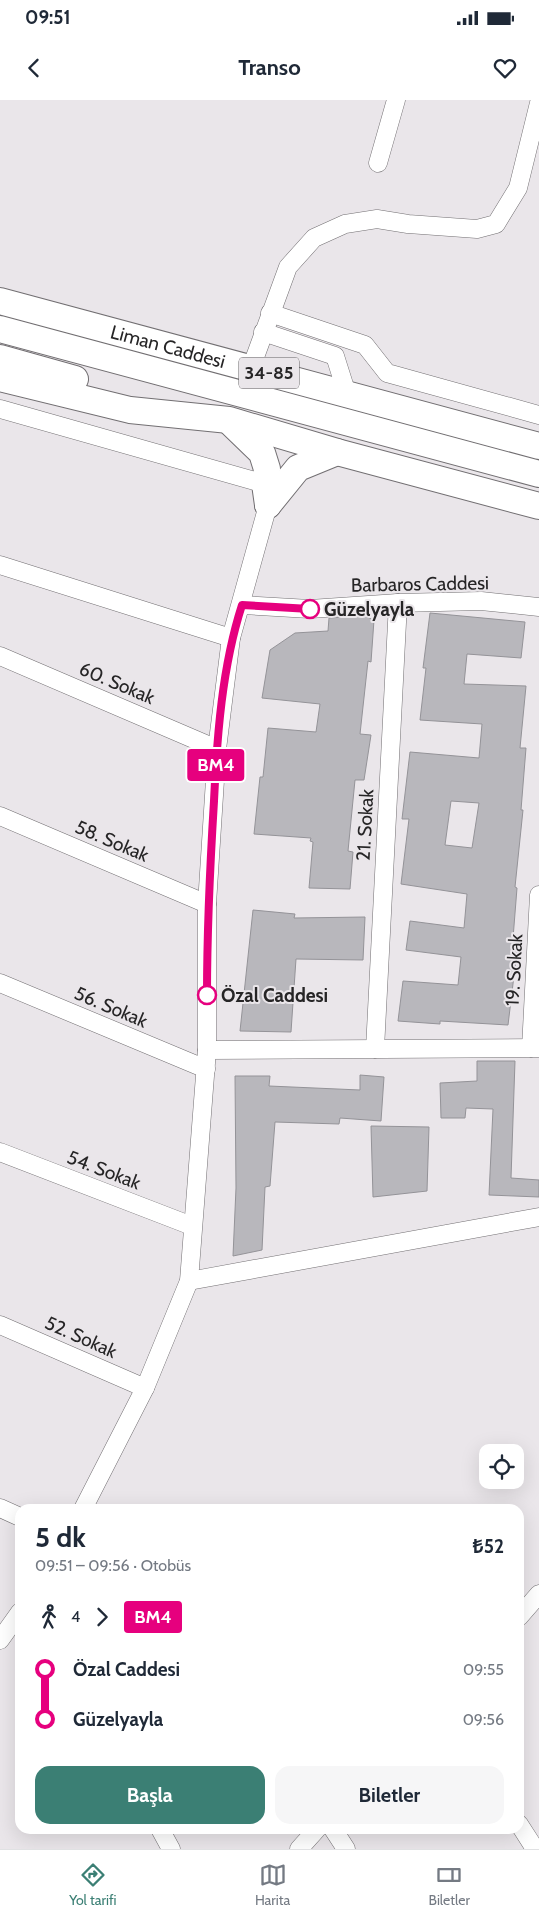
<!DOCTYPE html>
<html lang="tr">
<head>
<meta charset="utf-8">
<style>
	body { margin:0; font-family:Cabin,sans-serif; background:#f6f6f7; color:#1f2937; height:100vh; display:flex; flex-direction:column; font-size:19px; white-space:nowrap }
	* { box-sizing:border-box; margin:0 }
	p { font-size:16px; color:#747a83 }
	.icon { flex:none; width:28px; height:28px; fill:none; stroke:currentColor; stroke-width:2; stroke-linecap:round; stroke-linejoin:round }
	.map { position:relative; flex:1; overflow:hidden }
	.details { position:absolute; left:15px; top:1404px; width:509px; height:330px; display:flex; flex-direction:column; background:#fff; border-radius:15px; box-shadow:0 5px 20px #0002 }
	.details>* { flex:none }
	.badge { padding:0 10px; border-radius:4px; font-size:18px; line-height:32px }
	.fabs { position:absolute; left:479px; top:1344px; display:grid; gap:10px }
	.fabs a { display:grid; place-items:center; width:45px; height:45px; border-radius:10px; background:#fff; box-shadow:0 5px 20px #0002; font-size:25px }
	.map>.badge { position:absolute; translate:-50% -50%; box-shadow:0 0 0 2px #fff }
	.legs { display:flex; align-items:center; gap:8px; height:55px; padding:0 20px; font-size:16px }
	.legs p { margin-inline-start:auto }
	.summary { display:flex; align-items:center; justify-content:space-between; height:85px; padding:0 20px }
	h1 { font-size:28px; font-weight:700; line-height:38px }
	.button { display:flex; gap:10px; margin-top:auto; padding:10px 20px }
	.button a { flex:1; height:58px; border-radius:15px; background:#3b7f74; color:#fff; font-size:20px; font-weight:700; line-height:58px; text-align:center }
	.button a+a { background:#f6f6f7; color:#1f2937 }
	ul { padding:0 20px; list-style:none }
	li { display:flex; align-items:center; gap:18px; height:50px; font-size:19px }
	li i { display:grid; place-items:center; width:8px; height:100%; margin:0 6px; background:currentColor }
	li i::after { content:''; width:12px; height:12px; margin:-6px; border:4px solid; border-radius:50%; background:#fff }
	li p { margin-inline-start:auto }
	li:first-child i { background:linear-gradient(#0000 50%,currentColor 0) }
	li:last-child i { background:linear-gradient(currentColor 50%,#0000 0) }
	.status { display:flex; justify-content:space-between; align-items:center; height:35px; padding:0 25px; background:#fff; direction:ltr }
	.status svg { height:14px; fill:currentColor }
	header { display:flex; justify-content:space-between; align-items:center; height:65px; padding:0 20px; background:#fff; font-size:22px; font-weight:700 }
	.tabs { display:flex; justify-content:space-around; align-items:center; height:70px; border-top:1px solid #e0e1e3; background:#fff; font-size:14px; color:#747a83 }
	.tabs a { display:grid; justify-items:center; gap:2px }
	.tabs .active { color:#3b7f74 }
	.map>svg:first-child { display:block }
	.building { fill:#b8b7bc; stroke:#949398; fill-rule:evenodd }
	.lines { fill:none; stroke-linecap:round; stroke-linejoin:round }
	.minor-casing { stroke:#726f72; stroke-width:19 }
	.highway-casing { stroke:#726f72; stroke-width:28 }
	.minor { stroke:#fff; stroke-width:18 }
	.highway { stroke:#fff; stroke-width:26 }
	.line-1-casing { stroke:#fff; stroke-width:11 }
	.line-1 { stroke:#e6007e; stroke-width:8 }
	.stop-1-dot { fill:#fff; stroke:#e6007e; stroke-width:2.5 }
	.labels { text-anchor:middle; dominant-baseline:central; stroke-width:4; stroke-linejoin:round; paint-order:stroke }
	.shield { fill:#eae6ea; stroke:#615f61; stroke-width:1 }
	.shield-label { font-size:18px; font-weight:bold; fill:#262526 }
	.street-label { font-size:19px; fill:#262526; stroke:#eae6ea }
	.stop-label { font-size:19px; font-weight:bold; fill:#262526; stroke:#eae6ea; text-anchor:start }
</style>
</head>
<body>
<div class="status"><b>09:51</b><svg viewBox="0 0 49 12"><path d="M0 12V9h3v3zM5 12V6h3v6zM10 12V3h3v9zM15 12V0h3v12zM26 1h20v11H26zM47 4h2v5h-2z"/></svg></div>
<header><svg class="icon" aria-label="back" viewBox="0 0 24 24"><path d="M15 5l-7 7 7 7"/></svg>Transo<svg class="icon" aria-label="heart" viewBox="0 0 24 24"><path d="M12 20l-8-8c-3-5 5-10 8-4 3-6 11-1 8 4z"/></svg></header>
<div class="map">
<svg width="539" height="1749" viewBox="0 0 539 1749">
	<rect width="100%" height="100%" fill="#eae6ea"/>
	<g class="building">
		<path d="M430 513 525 522 521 558 467 554 464 584 526 586 520 648H526L521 710H523L515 787 517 788 512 851H517L508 925 440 921V924L398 921 403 881 458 885 461 857 406 850 410 821 464 828 467 794 401 784 409 719H402L410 652 479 658 482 624 420 620 426 568H423ZM451 701 479 703 472 748 445 745Z"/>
		<path d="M365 516 374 520 371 562 368 561 360 634 371 635 364 680H355L348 751 353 752 350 789 309 788 313 742 310 741 311 738 254 734 260 677H263L268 628 316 632 320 604 262 598 270 550 295 533 328 531 329 518Z"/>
		<path d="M253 810 295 814 294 818 365 817 363 860 296 859 291 932 240 931Z"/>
		<path d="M477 961H515L511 1078 539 1080V1097L489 1095 493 1009 466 1008 465 1018H441L440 983 477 981Z"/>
		<path d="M360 975 384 977 381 1021 340 1018 339 1024 275 1022 270 1086 265 1087 262 1150 233 1156 236 1088 235 976H270L269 986 360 990Z"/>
		<path d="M371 1026 429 1027 427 1091 373 1097Z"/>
	</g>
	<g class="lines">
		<g class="minor-casing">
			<g id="minor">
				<path d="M378 63 396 0"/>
				<path d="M270 213 365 245 387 273 539 315"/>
				<path d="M263 232 335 256 347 294"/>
				<path d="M251 268 288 167 314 138 345 124 377 119 408 124 477 129 496 124 518 88 539 3"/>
				<path d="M0 309 265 384"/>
				<path d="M0 465 231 538"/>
				<path d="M242 505 310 509 398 503 481 501 539 507"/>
				<path d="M0 556 217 649"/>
				<path d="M0 716 207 804"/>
				<path d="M0 883 206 969"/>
				<path d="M531 948 539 795"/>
				<path d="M375 949 398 503"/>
				<path d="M207 950 539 948"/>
				<path d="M0 1052 192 1126"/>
				<path d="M189 1181 539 1117"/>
				<path d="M0 1225 145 1288"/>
				<path d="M0 1408 20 1417"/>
				<path d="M83 1409 145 1288 189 1181 207 950V804L217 649 231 538 268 405"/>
				<path d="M519 1517 539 1494"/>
				<path d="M0 1540 20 1512"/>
				<path d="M519 1724 535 1749"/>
				<path d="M160 1729 171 1749"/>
				<path d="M333 1729 346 1749"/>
				<path d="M299 1749 317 1729"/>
			</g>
		</g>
		<g class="highway-casing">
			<g id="highway">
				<path id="s1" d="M0 201 539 346"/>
				<path d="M0 229 539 374"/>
				<path d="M0 258 75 279"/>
				<path d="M0 278 130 310 229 320 337 352 539 406"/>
				<path d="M232 324 262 353 267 369 265 384 268 405"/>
				<path d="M268 405 298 368 337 352"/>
			</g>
		</g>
		<use href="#minor" class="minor"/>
		<use href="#highway" class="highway"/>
	</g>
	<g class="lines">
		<g class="line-1-casing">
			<path id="line-1" d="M207 895C207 830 210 766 214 701 217 636 222 567 242 505L310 509"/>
		</g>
		<use href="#line-1" class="line-1"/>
	</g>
	<g class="stop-1-dot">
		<circle cx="310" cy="509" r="9"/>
		<circle cx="207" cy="895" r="9"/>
	</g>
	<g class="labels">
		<rect class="shield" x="239" y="257.5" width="60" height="31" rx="4"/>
		<g class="shield-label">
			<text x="269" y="273">34-85</text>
		</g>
		<g class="street-label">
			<text stroke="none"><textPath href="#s1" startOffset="174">Liman Caddesi</textPath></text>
			<text transform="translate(420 484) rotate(-1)">Barbaros Caddesi</text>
			<text transform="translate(117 583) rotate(23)">60. Sokak</text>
			<text transform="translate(365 725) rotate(-87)">21. Sokak</text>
			<text transform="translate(112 741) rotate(23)">58. Sokak</text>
			<text transform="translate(514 870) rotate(-87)">19. Sokak</text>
			<text transform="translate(111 907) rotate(23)">56. Sokak</text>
			<text transform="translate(104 1070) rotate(21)">54. Sokak</text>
			<text transform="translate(81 1237) rotate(24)">52. Sokak</text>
		</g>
		<g class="stop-label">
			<text x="324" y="509">Güzelyayla</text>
			<text x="221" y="895">Özal Caddesi</text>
		</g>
	</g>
</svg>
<div class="fabs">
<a><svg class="icon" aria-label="locate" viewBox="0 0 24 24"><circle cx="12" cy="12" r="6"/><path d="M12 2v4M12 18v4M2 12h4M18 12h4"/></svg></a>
</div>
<b class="badge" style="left:216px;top:665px;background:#e6007e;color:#fff">BM4</b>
<section class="details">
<div class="summary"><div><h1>5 dk</h1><p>09:51 – 09:56 · Otobüs</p></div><b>₺52</b></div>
<div class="legs"><svg class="icon" aria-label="walk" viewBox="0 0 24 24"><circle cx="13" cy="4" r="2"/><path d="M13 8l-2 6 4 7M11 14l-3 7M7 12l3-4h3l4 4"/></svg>4<svg class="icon" aria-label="forward" viewBox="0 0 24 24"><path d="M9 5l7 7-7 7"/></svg><b class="badge" style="background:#e6007e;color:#fff">BM4</b></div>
<ul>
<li><i style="color:#e6007e"></i><b>Özal Caddesi</b><p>09:55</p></li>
<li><i style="color:#e6007e"></i><b>Güzelyayla</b><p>09:56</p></li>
</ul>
<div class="button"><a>Başla</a><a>Biletler</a></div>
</section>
</div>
<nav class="tabs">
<a class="active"><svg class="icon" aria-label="directions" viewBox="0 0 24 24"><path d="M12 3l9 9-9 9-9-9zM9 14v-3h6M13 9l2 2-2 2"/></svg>Yol tarifi</a>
<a><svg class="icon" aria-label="map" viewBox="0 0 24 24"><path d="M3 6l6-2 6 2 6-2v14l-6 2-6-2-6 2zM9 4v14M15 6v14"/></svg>Harita</a>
<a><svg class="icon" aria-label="tickets" viewBox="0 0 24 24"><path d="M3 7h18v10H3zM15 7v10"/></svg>Biletler</a>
</nav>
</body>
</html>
